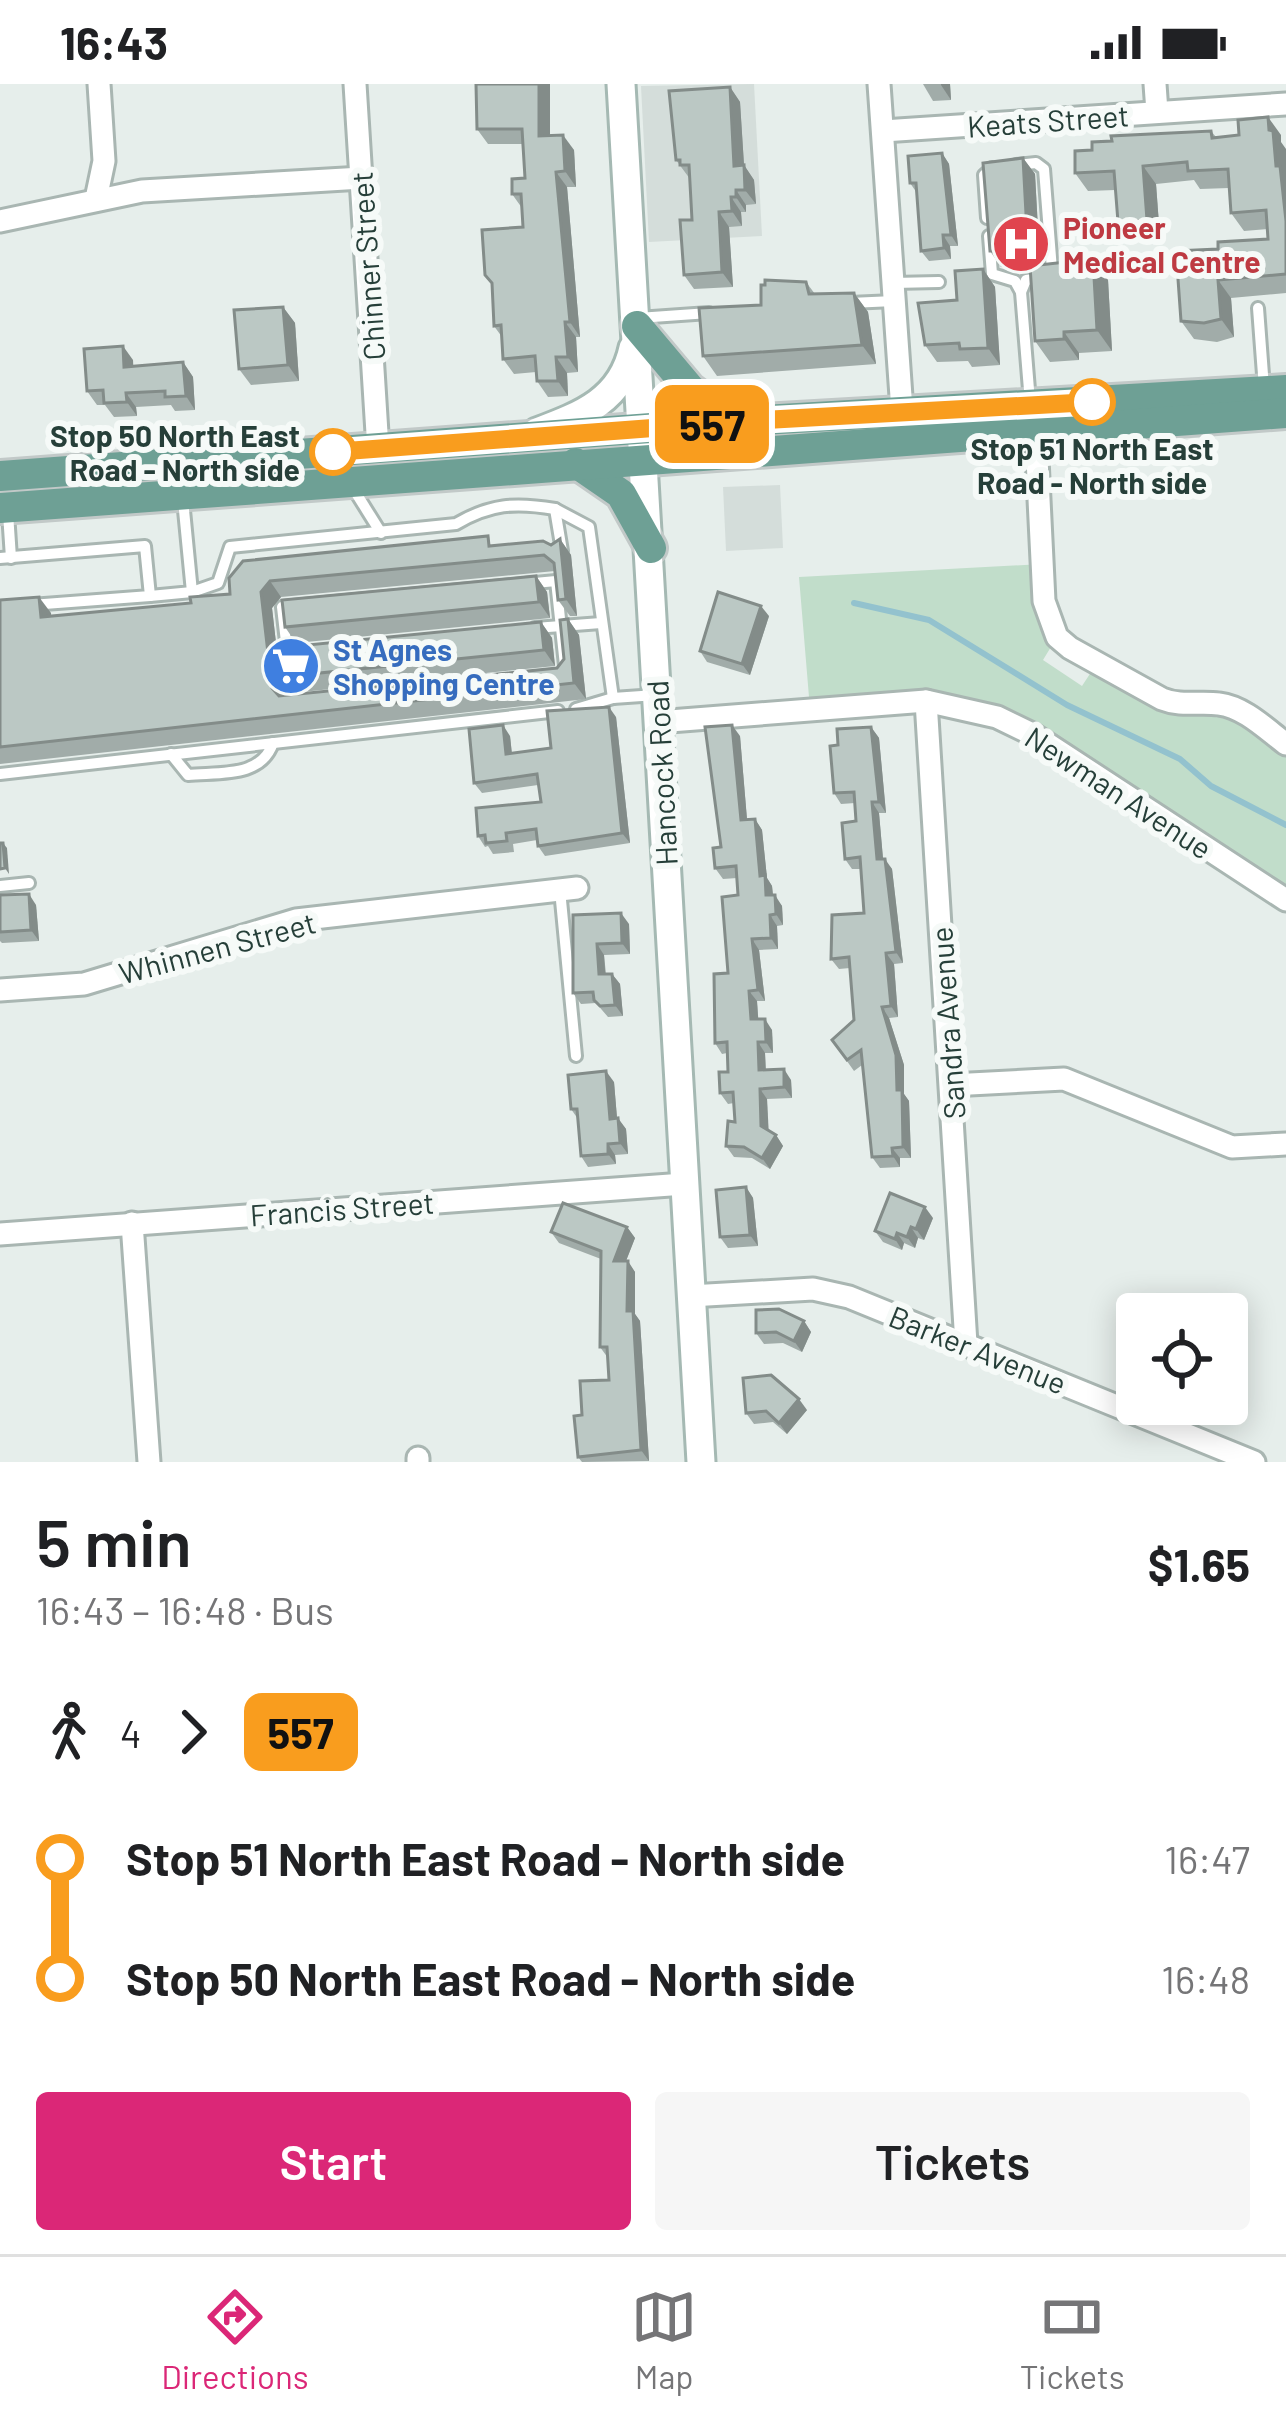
<!DOCTYPE html>
<html lang="en">
<head>
<meta charset="utf-8">
<style>
	body { margin:0; font-family:Barlow,sans-serif; background:#f6f6f6; color:#202124; height:100vh; display:flex; flex-direction:column; font-size:45px; white-space:nowrap }
	* { box-sizing:border-box; margin:0 }
	p { font-size:39px; color:#757577 }
	.icon { flex:none; width:66px; height:66px; fill:none; stroke:currentColor; stroke-width:2; stroke-linecap:round; stroke-linejoin:round }
	.map { position:relative; height:1378px; overflow:hidden }
	.sheet { display:flex; flex-direction:column; background:#fff; flex:1 }
	.sheet>* { flex:none }
	.badge { padding:0 24px; border-radius:18px; font-size:42px; line-height:78px }
	.controls { position:absolute; left:1116px; top:1209px; display:grid; gap:24px }
	.controls a { display:grid; place-items:center; width:132px; height:132px; border-radius:12px; background:#fff; box-shadow:0 6px 30px #0003; font-size:60px }
	.map>.badge { position:absolute; translate:-50% -50%; box-shadow:0 0 0 6px #fff }
	.legs { display:flex; align-items:center; gap:18px; height:132px; padding:0 36px; font-size:39px }
	.legs p { margin-inline-start:auto }
	.overview { display:flex; align-items:center; justify-content:space-between; height:204px; padding:0 36px }
	h1 { font-size:66px; font-weight:600; line-height:90px }
	.action { display:flex; gap:24px; margin-top:auto; padding:24px 36px }
	.action a { flex:1; height:138px; border-radius:12px; background:#db2777; color:#fff; font-size:48px; font-weight:600; line-height:138px; text-align:center }
	.action a+a { background:#f6f6f6; color:#202124 }
	ul { padding:0 36px; list-style:none }
	li { display:flex; align-items:center; gap:42px; height:120px; font-size:45px }
	li i { display:grid; place-items:center; width:18px; height:100%; margin:0 15px; background:currentColor }
	li i::after { content:''; width:30px; height:30px; margin:-15px; border:9px solid; border-radius:50%; background:#fff }
	li p { margin-inline-start:auto }
	li:first-child i { background:linear-gradient(#0000 50%,currentColor 0) }
	li:last-child i { background:linear-gradient(currentColor 50%,#0000 0) }
	.status { display:flex; justify-content:space-between; align-items:center; height:84px; padding:0 60px; background:#fff; direction:ltr }
	.status svg { height:33px; fill:currentColor }
	.tabs { display:flex; justify-content:space-around; align-items:center; height:168px; border-top:3px solid #e0e0e0; background:#fff; font-size:33px; color:#757577 }
	.tabs a { display:grid; justify-items:center; gap:6px }
	.tabs .active { color:#db2777 }
	.map>svg:first-child { display:block }
	.built { fill:#d4ddda }
	.green { fill:#c1ddca }
	.lines { fill:none; stroke-linecap:round; stroke-linejoin:round }
	.stream { stroke:#93c2ce; stroke-width:6 }
	.service-casing { stroke:#a9b6b2; stroke-width:16 }
	.minor-casing { stroke:#a9b6b2; stroke-width:27 }
	.secondary-casing { stroke:#a5b9b3; stroke-width:33 }
	.primary-casing { stroke:#c2c9c8; stroke-width:36 }
	.service { stroke:#fff; stroke-width:10 }
	.minor { stroke:#fff; stroke-width:21 }
	.secondary { stroke:#fff; stroke-width:27 }
	.primary { stroke:#6ea095; stroke-width:30 }
	.wall { fill:#a1aca9 }
	.shaded-wall { fill:#838c89 }
	.building { fill:#bbc8c4; stroke:#838c89; stroke-width:3 }
	.line-1-casing { stroke:#fff; stroke-width:27 }
	.line-1 { stroke:#f99d1e; stroke-width:18 }
	.stop-1-dot { fill:#fff; stroke:#f99d1e; stroke-width:6 }
	.labels { text-anchor:middle; dominant-baseline:central; stroke-width:12; stroke-linejoin:round; paint-order:stroke }
	.street-label { font-size:30px; fill:#263f39; stroke:#f6faf8 }
	.health-label { font-size:30px; font-weight:bold; fill:#be3a42; stroke:#f6faf8; text-anchor:start }
	.stop-label { font-size:30px; font-weight:bold; fill:#263f39; stroke:#f6faf8; text-anchor:end }
	.shop-label { font-size:30px; font-weight:bold; fill:#366cbe; stroke:#f6faf8; text-anchor:start }
</style>
</head>
<body>
<div class="status"><b>16:43</b><svg viewBox="0 0 49 12"><path d="M0 12V9h3v3zM5 12V6h3v6zM10 12V3h3v9zM15 12V0h3v12zM26 1h20v11H26zM47 4h2v5h-2z"/></svg></div>
<div class="map">
<svg width="1286" height="1378" viewBox="0 0 1286 1378">
	<rect width="100%" height="100%" fill="#e6eeeb"/>
	<g class="built">
		<path d="M754 0 762 152 649 158 641 2Z"/>
		<path d="M780 401 783 464 726 467 723 403Z"/>
	</g>
	<path class="green" d="M1042 480 1057 553 1043 576 1082 602 1097 579 1162 615 1217 619 1286 660V816L1034 651 950 621 810 625 799 493Z"/>
	<g class="lines">
		<path class="stream" d="M854 519 929 536 1067 621 1180 675 1211 702 1286 741"/>
		<g class="service-casing">
			<g id="service">
				<path d="M1016 81 1036 79 1044 85 1052 186 1041 194 1026 196 1021 208"/>
				<path d="M987 134 984 91 992 84"/>
				<path d="M989 152 992 190 1015 197 1021 208 1030 318"/>
				<path d="M893 199 939 198"/>
				<path d="M850 219 894 217"/>
				<path d="M1258 224 1264 304"/>
				<path d="M638 234 709 229"/>
				<path d="M351 401 381 449"/>
				<path d="M555 425 589 443 613 614 656 611"/>
				<path d="M8 429 11 474"/>
				<path d="M0 474 145 462 150 512 31 521"/>
				<path d="M556 497 566 591 293 619 282 523Z"/>
				<path d="M192 508 218 499 230 463 456 440C490 420 515 418 555 425L562 467"/>
				<path d="M150 512 192 508 183 416"/>
				<path d="M535 544 601 539"/>
				<path d="M576 625 613 614"/>
				<path d="M171 670 188 691C220 688 261 694 273 659"/>
				<path d="M0 690 558 627"/>
				<path d="M0 802 29 799"/>
				<path d="M560 806 576 972"/>
			</g>
		</g>
		<g class="minor-casing">
			<g id="minor">
				<path d="M355 0 378 365"/>
				<path d="M879 0 903 341"/>
				<path d="M1155 0 1157 28"/>
				<path d="M883 47 1286 20"/>
				<path d="M96 115 104 77 99 0"/>
				<path d="M0 137 142 107 362 94"/>
				<path d="M1035 334 1044 517 1057 553 1070 564 1162 615C1182 623 1199 617 1219 620 1244 623 1266 645 1286 660"/>
				<path d="M926 617 966 1260"/>
				<path d="M657 638 926 617 997 633 1034 651 1286 816"/>
				<path d="M0 906 84 900 296 836 577 804"/>
				<path d="M951 1001 1064 995 1232 1063 1286 1060"/>
				<path d="M132 1139 149 1378"/>
				<path d="M0 1150 684 1100"/>
				<path d="M690 1212 813 1205 849 1213 1254 1378"/>
				<path d="M418 1374V1378"/>
			</g>
		</g>
		<g class="secondary-casing">
			<g id="secondary">
				<path d="M621 0 701 1378"/>
				<path d="M537 348C582 331 622 316 633 264"/>
			</g>
		</g>
		<g class="primary-casing">
			<g id="primary">
				<path d="M637 242 690 305 735 338"/>
				<path d="M576 379 621 410 651 464"/>
				<path d="M0 392 746 337 1286 306"/>
				<path d="M0 424 1286 329"/>
			</g>
		</g>
		<use href="#service" class="service"/>
		<use href="#minor" class="minor"/>
		<use href="#secondary" class="secondary"/>
		<use href="#primary" class="primary"/>
	</g>
	<g class="wall">
		<path d="M476 0H550V52L574 66 576 103H567L580 253H576L578 288 567 289 568 312 548 313 537 297 536 288 514 290 503 275 502 253 494 242 492 201 485 191 523 143 522 124 512 110 525 94 523 60H488L477 45Z"/>
		<path d="M923 0H950L951 16 933 17Z"/>
		<path d="M730 3 740 18 744 81 754 96 756 120 746 121V128H741L742 142 729 143 733 203 694 205 684 191 692 136 690 95 676 76Z"/>
		<path d="M1211 47 1216 53 1281 51V59L1286 67V209L1231 214 1234 253 1217 258 1194 255 1181 237 1218 165 1268 155V145L1244 147 1231 129 1229 104 1200 105 1194 96 1156 100 1160 154 1131 156 1118 138 1115 106 1088 107 1075 89 1092 66 1112 57Z"/>
		<path d="M942 69 949 80 958 162H950L951 175 929 177 921 167 917 109 910 99Z"/>
		<path d="M1023 74 1035 90 1040 181 1108 196 1112 267 1079 269V276L1050 278 1035 257 1030 183H1001L990 167Z"/>
		<path d="M983 185 995 203 1000 281 972 283 968 277 937 278 925 261 957 216Z"/>
		<path d="M806 198 815 210 854 209 868 228 876 280 717 292 703 272 761 221Z"/>
		<path d="M283 223 295 239 299 297 251 301 239 285Z"/>
		<path d="M133 276V282L183 278 193 293 195 326 175 327 171 321 136 323 137 332 114 333 105 321H97L87 307Z"/>
		<path d="M560 455 571 471 577 532H570L558 516 555 487 281 513 272 524 282 612 557 584 564 575 568 535 579 551 586 615 0 680V516L51 529V532L191 519 230 510 229 494 494 461H551Z"/>
		<path d="M536 492 547 508 550 534 296 559 285 543Z"/>
		<path d="M769 532 750 591 707 578 700 567Z"/>
		<path d="M541 538 552 554 555 582 302 608 290 592Z"/>
		<path d="M616 633 630 759 545 772 538 762 537 756 513 760 514 768 493 770 488 762 485 763 478 752 541 718 538 701 482 709 474 699 510 652 512 670 551 664Z"/>
		<path d="M871 643 879 654 886 729H879L883 775 892 785 903 879 894 880 898 933 889 934 904 981V1010L909 1017 911 1074H900V1083L880 1084 872 1073 862 981 854 987 832 956 854 936 850 884 839 885 831 875 864 829 861 785H852L845 775 856 737 855 719 841 720 834 709 838 661Z"/>
		<path d="M740 652 747 736 755 735 762 746 767 794 772 802 773 811 782 822 783 841 777 842 778 865 759 866 765 917H757L758 935 772 946 773 969H765L766 986 791 996 792 1014 767 1015 768 1047 776 1051 783 1062 770 1085 752 1074 734 1073 726 1062 735 1038 734 1019 728 1020 720 1009 728 988 727 969 722 970 715 959 728 889 738 811 737 794 723 795 715 784 721 763Z"/>
		<path d="M0 811 36 821 39 857 2 859 0 857Z"/>
		<path d="M573 831 629 840 630 870 604 871 606 890H612L620 900 623 932 608 933 596 919 581 920 573 909Z"/>
		<path d="M614 998 617 1034 626 1045 628 1070 615 1071 616 1080 588 1083 581 1072 578 1035 571 1025Z"/>
		<path d="M746 1103 753 1114 758 1162 728 1164 720 1153Z"/>
		<path d="M933 1134 924 1156 918 1154 915 1164 904 1159 902 1166 883 1158 875 1147Z"/>
		<path d="M627 1143 635 1154 626 1177 635 1188V1230L640 1237 649 1377 582 1378 578 1373 609 1296 608 1274 600 1263 601 1175 559 1159 551 1148Z"/>
		<path d="M804 1237 811 1248 802 1268 783 1259 764 1260 756 1249Z"/>
		<path d="M807 1326 787 1350 773 1338 754 1340 746 1329Z"/>
	</g>
	<g class="shaded-wall">
		<path d="M539 0H550V68L539 52Z"/>
		<path d="M941 0H950L951 16 941 1Z"/>
		<path d="M730 3 740 18 744 81 754 96 756 120 745 106 734 82Z"/>
		<path d="M1268 33 1281 51V58L1286 65V139Z"/>
		<path d="M563 51 574 66 576 103 565 87Z"/>
		<path d="M942 69 949 80 958 162 951 151Z"/>
		<path d="M1023 74 1035 90 1040 183 1028 167Z"/>
		<path d="M1143 82 1156 100 1160 154 1147 136Z"/>
		<path d="M556 88 567 103 580 253 570 238Z"/>
		<path d="M736 106 746 121V128L736 113Z"/>
		<path d="M731 113 741 128 742 142 732 127Z"/>
		<path d="M719 128 729 143 733 203 722 188Z"/>
		<path d="M943 151 950 162 951 175 944 164Z"/>
		<path d="M1093 175 1108 196 1112 267 1097 246Z"/>
		<path d="M983 185 995 203 1000 281 988 264Z"/>
		<path d="M1218 196 1231 214 1234 253 1221 235Z"/>
		<path d="M854 209 868 228 876 280 862 261Z"/>
		<path d="M283 223 295 239 299 297 288 281Z"/>
		<path d="M565 238 576 253 578 288 568 273Z"/>
		<path d="M1064 248 1079 269V276L1064 255Z"/>
		<path d="M123 262 133 276 134 297 124 283Z"/>
		<path d="M556 273 567 289 568 312 558 297Z"/>
		<path d="M183 278 193 293 195 326 186 312Z"/>
		<path d="M126 309 136 323 137 332 127 318Z"/>
		<path d="M560 455 571 471 577 532 566 515Z"/>
		<path d="M536 492 547 508 550 534 539 518Z"/>
		<path d="M270 497 281 513 272 524 283 620 272 604 261 508Z"/>
		<path d="M39 513 51 529 52 549 41 533Z"/>
		<path d="M761 522 769 532 750 591 742 580Z"/>
		<path d="M568 535 579 551 586 615 574 599Z"/>
		<path d="M541 538 552 554 555 582 544 566Z"/>
		<path d="M609 623 616 633 630 759 622 749Z"/>
		<path d="M503 641 510 652 513 681 506 670Z"/>
		<path d="M732 641 740 652 748 747 741 736Z"/>
		<path d="M871 643 879 654 886 729 879 718Z"/>
		<path d="M872 718 879 729 884 786 877 775Z"/>
		<path d="M755 735 762 746 767 794 772 802 774 822 766 811 760 792Z"/>
		<path d="M3 759 7 764 9 790 5 784Z"/>
		<path d="M885 775 892 785 903 879 896 868Z"/>
		<path d="M29 810 36 821 39 857 31 846Z"/>
		<path d="M775 811 782 822 783 841 776 830Z"/>
		<path d="M621 829 629 840 630 870 622 859Z"/>
		<path d="M770 831 777 842 778 865 771 854Z"/>
		<path d="M752 855 759 866 765 917 758 906Z"/>
		<path d="M597 860 604 871 606 901 599 890Z"/>
		<path d="M886 869 894 880 898 933 891 922Z"/>
		<path d="M612 890 620 900 623 932 615 921Z"/>
		<path d="M749 907 757 917 759 946 751 935Z"/>
		<path d="M882 923 889 934 904 981V1010L909 1017 911 1074 903 1063 897 1006Z"/>
		<path d="M765 935 772 946 773 969 766 958Z"/>
		<path d="M758 958 765 969 766 997 759 986Z"/>
		<path d="M784 985 791 996 792 1014 784 1003Z"/>
		<path d="M606 987 614 998 618 1046 610 1035Z"/>
		<path d="M760 1005 767 1015 769 1053 761 1042Z"/>
		<path d="M618 1034 626 1045 628 1070 620 1059Z"/>
		<path d="M776 1051 783 1062 770 1085 762 1074Z"/>
		<path d="M608 1060 615 1071 616 1080 608 1070Z"/>
		<path d="M892 1064 900 1074V1083L893 1072Z"/>
		<path d="M746 1103 753 1114 758 1162 750 1151Z"/>
		<path d="M925 1123 933 1134 924 1156 916 1145Z"/>
		<path d="M627 1143 635 1154 622 1187 614 1177Z"/>
		<path d="M911 1143 918 1154 915 1164 907 1153Z"/>
		<path d="M897 1149 904 1159 902 1166 895 1155Z"/>
		<path d="M628 1177 635 1188V1230L640 1237 649 1377 641 1366 627 1227Z"/>
		<path d="M804 1237 811 1248 802 1268 794 1257Z"/>
		<path d="M799 1315 807 1326 787 1350 779 1339Z"/>
	</g>
	<g class="building">
		<path d="M476 0H539V52L563 51 565 87 556 88 570 238H565L568 273H556L558 297H537L535 272 503 275 501 241 494 242 492 199 485 191 482 146 523 143 521 110H512V95L525 94 522 45H477Z"/>
		<path d="M730 3 734 82 744 81 745 106H736V113H731L732 127 719 128 722 188 684 191 680 136H692L689 81H680V76H676L669 7Z"/>
		<path d="M1268 33 1269 46 1273 47 1276 82H1280L1286 137V190L1218 196 1221 235 1204 239 1181 237 1176 167 1218 165V158L1268 155 1266 126 1231 129 1228 85 1188 87 1187 78 1143 82 1147 136 1118 138 1114 87 1075 89V67L1092 66V58L1112 57 1111 52 1211 47 1212 54 1239 51 1238 36Z"/>
		<path d="M942 69 951 151H943L944 164 921 167 916 99H910L908 72Z"/>
		<path d="M1023 74 1028 167H990L983 79Z"/>
		<path d="M1093 175 1097 246 1064 248V255L1035 257 1030 182Z"/>
		<path d="M983 185 988 264 960 265 959 259 925 261 918 219 957 216 955 187Z"/>
		<path d="M765 196 806 198 809 210 854 209 862 261 703 272 699 224 761 221V201H765Z"/>
		<path d="M283 223 288 281 239 285 234 226Z"/>
		<path d="M123 262 124 283 183 278 186 312 165 313V307L126 309 127 318 104 319 103 306 87 307 84 265Z"/>
		<path d="M488 452 489 462 543 457 551 461 560 455 566 515 558 516 554 479 544 471 270 497 261 508 272 604 279 612 557 584 564 575 560 536 568 535 574 599 0 663V516L39 513 41 533 191 519 190 513 230 510 229 494 243 477Z"/>
		<path d="M536 492 539 518 285 543 282 516Z"/>
		<path d="M718 508 761 522 742 580 700 567Z"/>
		<path d="M541 538 544 566 290 592 287 563Z"/>
		<path d="M609 623 622 749 538 762 536 745 506 749 507 757 486 759 485 751 478 752 476 724 541 718 537 690 474 699 469 645 503 641 506 670 551 664 547 627Z"/>
		<path d="M732 641 741 736 755 735 760 792 765 791 766 811H775L776 830 770 831 771 854 752 855 758 906 749 907 751 935H765L766 958H758L759 986 784 985V1003L760 1005 761 1042 776 1051 762 1074 744 1063 726 1062 728 1037 735 1038 733 1008 720 1009 719 988H728L727 958 715 959 714 890 728 889 722 813 738 811 736 782 715 784 713 764 721 763 705 643Z"/>
		<path d="M871 643 879 718H872L877 775H885L896 868 886 869 891 922 882 923 896 971 897 1006H902L903 1063 892 1064 893 1072 872 1073 861 966 847 976 832 956 854 936 849 873 831 875 832 831 864 829 860 773 845 775 842 739 856 737 854 708 834 709 830 662 838 661 837 645Z"/>
		<path d="M0 759H3L5 784 0 785Z"/>
		<path d="M29 810 31 846 0 848V811Z"/>
		<path d="M621 829 622 859 597 860 599 890H612L615 921 600 922 594 916 593 908 573 909V831Z"/>
		<path d="M606 987 610 1035 618 1034 620 1059 608 1060V1070L581 1072 577 1025H571L568 991Z"/>
		<path d="M746 1103 750 1151 720 1153 716 1106Z"/>
		<path d="M890 1109 925 1123 916 1145 911 1143 907 1153 897 1149 895 1155 875 1147Z"/>
		<path d="M563 1119 627 1143 614 1177H628L627 1227H633L641 1366 578 1373 574 1332 582 1331 580 1297 609 1296 607 1263H600L601 1167 551 1148Z"/>
		<path d="M779 1225 804 1237 794 1257 776 1248 756 1249V1226Z"/>
		<path d="M771 1291 799 1315 779 1339 766 1327 746 1329 743 1294Z"/>
	</g>
	<g class="lines">
		<g class="line-1-casing">
			<path id="line-1" d="M333 368 746 337 1092 318"/>
		</g>
		<use href="#line-1" class="line-1"/>
	</g>
	<defs>
		<g id="hospital-disc" transform="scale(3)"><circle r="9.5" fill="#e0444e" stroke="#f6faf8"/><path d="M-5-5h3v3.5h4V-5h3V5h-3V1.5h-4V5h-3Z" fill="#fff"/></g>
		<g id="supermarket-disc" transform="scale(3)"><circle r="9.5" fill="#3f7fe0" stroke="#f6faf8"/><path d="M-6-5.5h2.5l.6 2H6L4.5 2H-2.5L-4.4-4H-6ZM-1.5 3.2a1.3 1.3 0 1 0 .1 0ZM3 3.2a1.3 1.3 0 1 0 .1 0Z" fill="#fff"/></g>
	</defs>
	<g fill-rule="evenodd">
		<use href="#hospital-disc" x="1021" y="160"/>
		<use href="#supermarket-disc" x="291" y="582"/>
	</g>
	<g class="stop-1-dot">
		<circle cx="1092" cy="318" r="21"/>
		<circle cx="333" cy="368" r="21"/>
	</g>
	<g class="labels">
		<g class="street-label">
			<text transform="translate(1048 36) rotate(-4)">Keats Street</text>
			<text transform="translate(367 182) rotate(-94)">Chinner Street</text>
			<text transform="translate(661 689) rotate(-93)">Hancock Road</text>
			<text transform="translate(1119 708) rotate(33)">Newman Avenue</text>
			<text transform="translate(217 863) rotate(-15)">Whinnen Street</text>
			<text transform="translate(947 939) rotate(-94)">Sandra Avenue</text>
			<text transform="translate(342 1124) rotate(-4)">Francis Street</text>
			<text transform="translate(978 1265) rotate(22)">Barker Avenue</text>
		</g>
		<g class="health-label">
			<text x="1063" y="143">Pioneer<tspan x="1063" dy="34">Medical Centre</tspan></text>
		</g>
		<g class="stop-label">
			<text x="300" y="351">Stop 50 North East<tspan x="300" dy="34">Road - North side</tspan></text>
			<text x="1092" y="364" text-anchor="middle">Stop 51 North East<tspan x="1092" dy="34">Road - North side</tspan></text>
		</g>
		<g class="shop-label">
			<text x="333" y="565">St Agnes<tspan x="333" dy="34">Shopping Centre</tspan></text>
		</g>
	</g>
</svg>
<div class="controls">
<a><svg class="icon" aria-label="locate" viewBox="0 0 24 24"><circle cx="12" cy="12" r="6"/><path d="M12 2v4M12 18v4M2 12h4M18 12h4"/></svg></a>
</div>
<b class="badge" style="left:712px;top:340px;background:#f99d1e;color:#111">557</b>
</div>
<section class="sheet">
<div class="overview"><div><h1>5 min</h1><p>16:43 – 16:48 · Bus</p></div><b>$1.65</b></div>
<div class="legs"><svg class="icon" aria-label="walk" viewBox="0 0 24 24"><circle cx="13" cy="4" r="2"/><path d="M13 8l-2 6 4 7M11 14l-3 7M7 12l3-4h3l4 4"/></svg>4<svg class="icon" aria-label="forward" viewBox="0 0 24 24"><path d="M9 5l7 7-7 7"/></svg><b class="badge" style="background:#f99d1e;color:#111">557</b></div>
<ul>
<li><i style="color:#f99d1e"></i><b>Stop 51 North East Road - North side</b><p>16:47</p></li>
<li><i style="color:#f99d1e"></i><b>Stop 50 North East Road - North side</b><p>16:48</p></li>
</ul>
<div class="action"><a>Start</a><a>Tickets</a></div>
</section>
<nav class="tabs">
<a class="active"><svg class="icon" aria-label="directions" viewBox="0 0 24 24"><path d="M12 3l9 9-9 9-9-9zM9 14v-3h6M13 9l2 2-2 2"/></svg>Directions</a>
<a><svg class="icon" aria-label="map" viewBox="0 0 24 24"><path d="M3 6l6-2 6 2 6-2v14l-6 2-6-2-6 2zM9 4v14M15 6v14"/></svg>Map</a>
<a><svg class="icon" aria-label="tickets" viewBox="0 0 24 24"><path d="M3 7h18v10H3zM15 7v10"/></svg>Tickets</a>
</nav>
</body>
</html>
